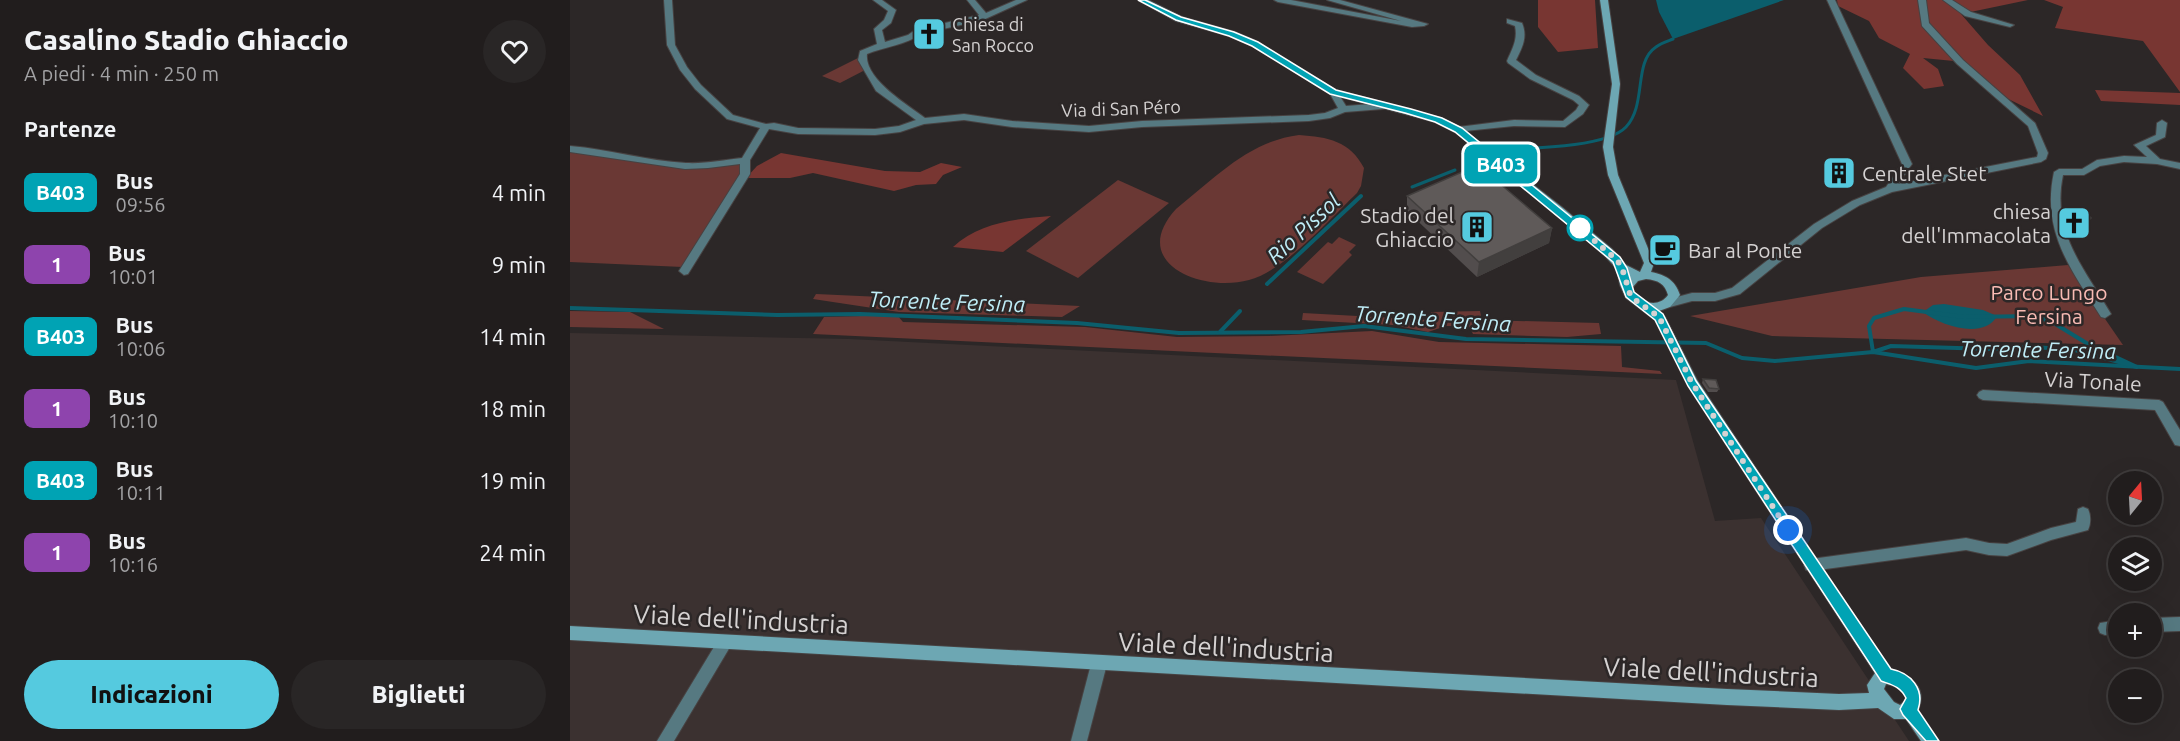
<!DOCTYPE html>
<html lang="it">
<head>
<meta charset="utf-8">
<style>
	body { margin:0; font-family:Ubuntu,sans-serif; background:#292626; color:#f1f3f6; height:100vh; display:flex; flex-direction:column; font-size:22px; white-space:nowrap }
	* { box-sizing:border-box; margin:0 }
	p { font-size:20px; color:#a2a2a4 }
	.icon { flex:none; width:33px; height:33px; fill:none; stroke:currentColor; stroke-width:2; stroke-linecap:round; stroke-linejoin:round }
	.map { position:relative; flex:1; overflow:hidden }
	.drawer { display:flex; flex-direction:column; background:#211d1d; width:570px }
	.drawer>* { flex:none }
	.badge { padding:0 12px; border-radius:9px; font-size:21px; line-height:39px }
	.needle { width:39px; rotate:18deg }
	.fabs { position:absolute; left:1538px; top:471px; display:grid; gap:12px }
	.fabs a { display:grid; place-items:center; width:54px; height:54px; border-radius:50%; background:#211d1d; box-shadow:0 6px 24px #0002,0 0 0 2px #3e3b3b; font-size:30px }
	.you { position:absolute; width:30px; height:30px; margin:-15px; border:4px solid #fff; border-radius:50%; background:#1a73e8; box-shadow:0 0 0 9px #1a73e833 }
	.map>.badge { position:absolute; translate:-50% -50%; box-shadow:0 0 0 3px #fff }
	h2 { padding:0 24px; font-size:22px; line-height:54px }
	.round { display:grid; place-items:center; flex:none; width:63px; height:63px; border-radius:32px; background:#292626 }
	.summary { display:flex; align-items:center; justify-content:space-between; height:102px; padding:0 24px }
	h1 { font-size:28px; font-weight:800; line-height:45px }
	.primary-button { display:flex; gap:12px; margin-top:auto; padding:12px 24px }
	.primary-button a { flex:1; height:69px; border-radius:36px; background:#55cadf; color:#111; font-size:24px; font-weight:800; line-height:69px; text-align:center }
	.primary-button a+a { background:#292626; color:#f1f3f6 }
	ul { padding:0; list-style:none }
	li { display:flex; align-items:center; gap:18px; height:72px; padding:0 24px }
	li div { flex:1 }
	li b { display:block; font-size:22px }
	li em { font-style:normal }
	li .badge { min-width:66px; font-weight:700; text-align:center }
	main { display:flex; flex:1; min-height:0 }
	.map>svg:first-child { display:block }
	.built { fill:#3b3130 }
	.green { fill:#6a3834 }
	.forest { fill:#783632 }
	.water { fill:#0b5e6c }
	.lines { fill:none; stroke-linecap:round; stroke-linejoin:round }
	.stream-far1 { stroke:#0b5e6c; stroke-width:3 }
	.stream { stroke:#0b5e6c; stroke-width:4 }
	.street-casing { stroke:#474242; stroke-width:2 }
	.secondary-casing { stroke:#474242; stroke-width:2 }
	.street { fill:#567981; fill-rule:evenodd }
	.secondary { fill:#6da7b3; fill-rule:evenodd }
	.wall { fill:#524d4d }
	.shaded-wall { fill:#423f3e }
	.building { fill:#5f5a59; stroke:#423f3e; stroke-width:1.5 }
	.line { fill:#00a3b4; stroke:#fff; stroke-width:1.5 }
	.walk { stroke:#d5d2d2; stroke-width:6; stroke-dasharray:0 10.8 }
	.stop-dot { fill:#fff; stroke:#00a3b4; stroke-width:3 }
	.labels { text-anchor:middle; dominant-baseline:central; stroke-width:5; stroke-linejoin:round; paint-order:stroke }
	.far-poi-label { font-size:18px; fill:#d5d2d2; stroke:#2c2727; text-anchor:start }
	.far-street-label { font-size:18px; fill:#d5d2d2; stroke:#2c2727 }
	.poi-label { font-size:21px; fill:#d5d2d2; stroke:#2c2727; text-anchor:start }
	.park-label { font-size:21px; fill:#f9bbb4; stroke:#2c2727 }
	.street-label { font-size:21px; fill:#d5d2d2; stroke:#2c2727 }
	.water-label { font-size:22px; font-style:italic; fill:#bfedf7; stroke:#2c2727 }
	.near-street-label { font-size:26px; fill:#d5d2d2; stroke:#2c2727 }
</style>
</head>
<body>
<main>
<section class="drawer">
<div class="summary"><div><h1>Casalino Stadio Ghiaccio</h1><p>A piedi · 4 min · 250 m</p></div><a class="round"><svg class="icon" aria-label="heart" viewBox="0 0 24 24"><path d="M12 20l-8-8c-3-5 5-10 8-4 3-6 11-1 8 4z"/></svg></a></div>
<h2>Partenze</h2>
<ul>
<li><span class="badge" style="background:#00a3b4;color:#fff">B403</span><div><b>Bus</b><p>09:56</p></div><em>4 min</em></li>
<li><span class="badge" style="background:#8e44ad;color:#fff">1</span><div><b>Bus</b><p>10:01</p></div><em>9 min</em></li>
<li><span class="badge" style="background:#00a3b4;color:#fff">B403</span><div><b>Bus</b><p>10:06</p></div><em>14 min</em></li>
<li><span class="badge" style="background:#8e44ad;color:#fff">1</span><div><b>Bus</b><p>10:10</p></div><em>18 min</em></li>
<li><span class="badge" style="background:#00a3b4;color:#fff">B403</span><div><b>Bus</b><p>10:11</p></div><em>19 min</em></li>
<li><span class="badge" style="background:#8e44ad;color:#fff">1</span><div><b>Bus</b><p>10:16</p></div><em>24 min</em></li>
</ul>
<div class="primary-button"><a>Indicazioni</a><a>Biglietti</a></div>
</section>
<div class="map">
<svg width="1610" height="741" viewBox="0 0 1610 741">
	<rect width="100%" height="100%" fill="#2c2727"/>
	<path class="built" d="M0 333 279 339 1106 380 1145 521 1191 518 1339 741H0Z"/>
	<g class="green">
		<path d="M288 58 297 69 270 83 252 76Z"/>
		<path d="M729 135C758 137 780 141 794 168L791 186 787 193C760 219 714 271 679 280 632 293 557 263 606 209 644 179 679 141 729 135Z"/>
		<path d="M0 151 99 165 114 169 174 161 173 174 113 267 0 262Z"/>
		<path d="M548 180 599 203 508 278 456 251Z"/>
		<path d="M769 237 786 245 779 252 782 255 753 284 727 272 758 242 762 244Z"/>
		<path d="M1498 265 1553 345 1202 336 1120 316 1351 277Z"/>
		<path d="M246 294 510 306 492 317 329 312 243 299Z"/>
		<path d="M0 311 60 312 94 329 0 327Z"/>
		<path d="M910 311 912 320 1029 323 1031 334 997 337 903 334 899 326H876L858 332 823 325 732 320 733 313 860 320 861 312Z"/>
		<path d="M327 315 333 322 515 327 607 337 699 336 802 331 869 342 1051 346 1052 367 1090 371 1092 374 243 334 254 317Z"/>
	</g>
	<g class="forest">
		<path d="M968 0H1025L1028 48 988 52 968 27Z"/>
		<path d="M1267 0H1458L1391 14 1418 45 1450 75 1473 116 1430 95 1394 62 1353 58 1368 69 1374 86 1354 89 1333 68 1340 54 1309 38 1299 21 1268 6Z"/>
		<path d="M1474 0H1610V92L1573 41 1485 28 1493 7Z"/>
		<path d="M1525 90 1610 93V105L1531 101Z"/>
		<path d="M211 153 315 171 350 172 371 163 392 167 373 175 366 184 346 185 324 191 243 173 220 178H176L187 166Z"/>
		<path d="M481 216 433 252 383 247C410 222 446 219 481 216Z"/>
	</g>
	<g class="water">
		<path d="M1086 0H1214L1103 39 1089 12Z"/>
		<path d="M1374 304 1413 310 1427 316C1414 340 1371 326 1353 312L1363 305Z"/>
	</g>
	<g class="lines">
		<g class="stream-far1">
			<path d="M929 152 938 149C965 148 1037 147 1056 127 1077 105 1063 62 1086 47 1091 43 1098 41 1103 39"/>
			<path d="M842 187 885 170"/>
		</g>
		<g class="stream">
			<path d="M697 284 791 196"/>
			<path d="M0 308 207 315 290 314 507 323 609 333 731 332 794 326 896 339 1136 343 1172 358 1205 361 1303 352 1406 368 1459 361 1610 369"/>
			<path d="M1334 309 1394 317 1464 316 1482 322 1518 344 1567 367 1505 350 1464 347 1420 349 1321 346 1303 352 1299 326 1304 318Z"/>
			<path d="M650 332 670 311"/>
		</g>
		<g class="street-casing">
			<g id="street">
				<path d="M94 0H102L105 45 117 67 131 85 163 115 196 124 204 123 228 128 305 129 329 126 346 120 306 91 288 60 290 51 307 44 304 29 314 20 318 11 303 0H312L326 10 321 23 312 30 315 42 338 35 345 30 409 15 397 0H405L416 13 446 0H457L413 20 351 34C336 45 314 47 297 54 294 79 338 105 355 118L394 114 442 121 519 126 572 121 739 115 755 113 768 108 759 92 763 89 766 90 776 106 813 103 818 106 813 109 775 112 760 118 739 121 572 127 519 132 442 127 394 120 354 124 330 132 305 135 228 134 199 129 180 160V174L118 274 114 275 109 271 170 174V164L138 168 115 169 0 152V146C39 149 77 161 116 163 135 164 153 160 172 158L190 128 157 119 125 89 110 70 97 45Z"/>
				<path d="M704 0H721L831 21 757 0H770L858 24 854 26 842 27 708 2Z"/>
				<path d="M1257 0H1265L1342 164 1328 184 1467 157 1468 153 1458 126 1387 64 1352 26 1348 0H1356L1359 23 1393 60 1465 123 1478 153 1476 159 1471 162 1322 192 1290 205 1252 228 1170 294 1145 301H1122L1100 307 1096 306 1094 303 1096 300 1122 293H1145L1162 288 1244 224 1282 201 1316 187 1332 164Z"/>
				<path d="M1373 0H1382L1401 12 1444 25 1440 27 1395 16Z"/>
				<path d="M937 19 952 23C958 37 952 48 946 60L966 75 1009 96 1019 105 1013 114 995 127 944 126 885 132V128L888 127 944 120 993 121 1006 110 1009 105 1003 100 960 79 938 63 937 61C942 49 948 40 945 26L937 23Z"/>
				<path d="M1592 120 1597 123 1595 137 1576 146 1590 159 1610 163V169L1587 164 1554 162 1530 166 1514 175H1493C1481 232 1514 268 1541 314L1535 318 1531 317C1501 269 1471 232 1484 172L1489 169H1512L1527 160 1554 156 1577 157 1564 145 1586 135 1587 123Z"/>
				<path d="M1413 390 1589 400 1593 402 1610 430V446L1605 445 1585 410 1413 400 1409 398 1407 395 1409 392Z"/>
				<path d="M1513 507 1518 509C1521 515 1521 524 1518 530L1481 540 1437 556 1419 555 1396 550 1241 571 1236 570 1234 565 1236 560 1241 559 1396 538 1419 543 1437 544 1481 528 1506 522 1508 509Z"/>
				<path d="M1610 617V631L1581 632V618Z"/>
				<path d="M1548 620V634L1535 635 1530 633 1528 628 1530 623Z"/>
				<path d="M155 635 160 637 163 642 160 647 104 741H87L150 637Z"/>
				<path d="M529 657 534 659 537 664 517 741H501L521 664 524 659Z"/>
			</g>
		</g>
		<g class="secondary-casing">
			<path id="secondary" d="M568 0H578L612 17 665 32 688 42 766 90 871 118 891 128 993 208 1042 249 1056 265 1070 272 1074 263 1038 175 1033 147 1042 84 1030 0H1038L1050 84 1043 147 1048 175 1084 263 1081 272C1096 275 1105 280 1110 295L1100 307 1089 311 1095 317 1127 380 1320 669C1340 675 1358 687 1348 710L1369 741H1351L1336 719H1324L1308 708 1269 710 1157 705 0 640V626L1157 689 1269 694 1299 693 1297 685 1305 673 1118 386 1085 320 1056 298 1050 285 1047 269 1034 255 985 212 885 132 865 122 760 94 682 46 659 36 606 21ZM1076 279C1088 280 1095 284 1098 295 1088 309 1069 303 1062 288L1068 281ZM1316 684C1325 685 1330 689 1336 696L1335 701 1330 705 1324 702 1314 689Z"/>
		</g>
		<use href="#street" class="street"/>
		<use href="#secondary" class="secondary"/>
	</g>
	<g class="wall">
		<path d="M837 196 982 228 979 243 907 277 837 211Z"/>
		<path d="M1504 209 1521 218 1510 230 1503 229 1498 217Z"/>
		<path d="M1133 379 1149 389 1147 392H1138L1132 383Z"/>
	</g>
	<path class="shaded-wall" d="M982 228 979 243 907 277 909 262Z"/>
	<g class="building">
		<path d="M908 165 982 228 909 262 837 196Z"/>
		<path d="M1504 209 1515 212 1521 218 1516 223 1509 221Z"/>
		<path d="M1133 379 1146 380 1149 389 1139 388Z"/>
	</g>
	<path class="line" d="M568 0H575L611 17 664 32 688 42 766 90 841 109 872 118 892 128 1050 257 1057 268 1064 292 1093 314 1126 381 1321 669C1341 673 1355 689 1348 710L1369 741H1356L1333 715 1330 709 1336 698C1330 686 1322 685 1311 681L1118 386 1085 320 1056 297 1043 262 885 132 865 122 835 113 760 94 682 46 659 36 606 20Z"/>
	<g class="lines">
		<path class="walk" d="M1010 228 1005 224 1047 260 1052 268 1060 294 1064 299 1089 317 1122 383 1218 530"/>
	</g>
	<defs>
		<g id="church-square" transform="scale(1.725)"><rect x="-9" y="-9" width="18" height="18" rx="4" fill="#55cadf" stroke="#2c2727"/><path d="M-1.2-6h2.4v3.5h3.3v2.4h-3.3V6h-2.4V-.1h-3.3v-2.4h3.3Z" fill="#111"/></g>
		<g id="building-square" transform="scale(1.725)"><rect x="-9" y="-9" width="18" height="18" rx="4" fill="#55cadf" stroke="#2c2727"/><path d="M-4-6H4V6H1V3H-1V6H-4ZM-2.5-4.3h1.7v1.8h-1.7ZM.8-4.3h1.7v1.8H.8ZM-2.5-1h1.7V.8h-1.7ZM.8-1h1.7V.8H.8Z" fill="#111"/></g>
		<g id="cafe-square" transform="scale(1.725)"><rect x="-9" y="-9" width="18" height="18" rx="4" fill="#55cadf" stroke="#2c2727"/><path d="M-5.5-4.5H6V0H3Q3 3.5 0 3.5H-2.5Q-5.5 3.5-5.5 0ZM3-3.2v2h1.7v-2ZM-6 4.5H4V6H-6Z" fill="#111"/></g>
	</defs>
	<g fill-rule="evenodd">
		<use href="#church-square" x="359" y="34"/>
		<use href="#building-square" x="1269" y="173"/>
		<use href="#church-square" x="1504" y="223"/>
		<use href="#building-square" x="907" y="227"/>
		<use href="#cafe-square" x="1095" y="250"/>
	</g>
	<circle class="stop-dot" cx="1010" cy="228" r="12"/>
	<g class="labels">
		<g class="far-poi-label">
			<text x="382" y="24">Chiesa di<tspan x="382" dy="21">San Rocco</tspan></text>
		</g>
		<g class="far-street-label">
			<text transform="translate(551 108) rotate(-2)">Via di San Péro</text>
		</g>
		<g class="poi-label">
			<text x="1292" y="173">Centrale Stet</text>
			<text x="1481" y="211" text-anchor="end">chiesa<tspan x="1481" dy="24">dell'Immacolata</tspan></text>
			<text x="884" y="215" text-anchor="end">Stadio del<tspan x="884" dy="24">Ghiaccio</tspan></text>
			<text x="1118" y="250">Bar al Ponte</text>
		</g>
		<g class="park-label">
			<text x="1479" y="292">Parco Lungo<tspan x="1479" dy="24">Fersina</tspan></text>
		</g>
		<g class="street-label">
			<text transform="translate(1523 381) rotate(3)">Via Tonale</text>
		</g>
		<g class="water-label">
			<text transform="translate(733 228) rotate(-43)">Rio Pissol</text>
			<text transform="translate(377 301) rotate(2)">Torrente Fersina</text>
			<text transform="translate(863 318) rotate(4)">Torrente Fersina</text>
			<text transform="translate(1468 349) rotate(1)">Torrente Fersina</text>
		</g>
		<g class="near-street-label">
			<text transform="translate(171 619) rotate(3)">Viale dell'industria</text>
			<text transform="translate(656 647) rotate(3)">Viale dell'industria</text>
			<text transform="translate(1141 672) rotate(3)">Viale dell'industria</text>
		</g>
	</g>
</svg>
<div class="fabs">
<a><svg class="needle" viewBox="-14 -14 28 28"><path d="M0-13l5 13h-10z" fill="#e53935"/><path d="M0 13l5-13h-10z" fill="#a2a2a4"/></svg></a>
<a><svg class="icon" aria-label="layers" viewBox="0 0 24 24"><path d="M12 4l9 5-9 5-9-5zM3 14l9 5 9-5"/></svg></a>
<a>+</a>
<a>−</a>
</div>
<div class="you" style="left:1218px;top:530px"></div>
<b class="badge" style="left:931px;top:164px;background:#00a3b4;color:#fff">B403</b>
</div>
</main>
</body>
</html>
